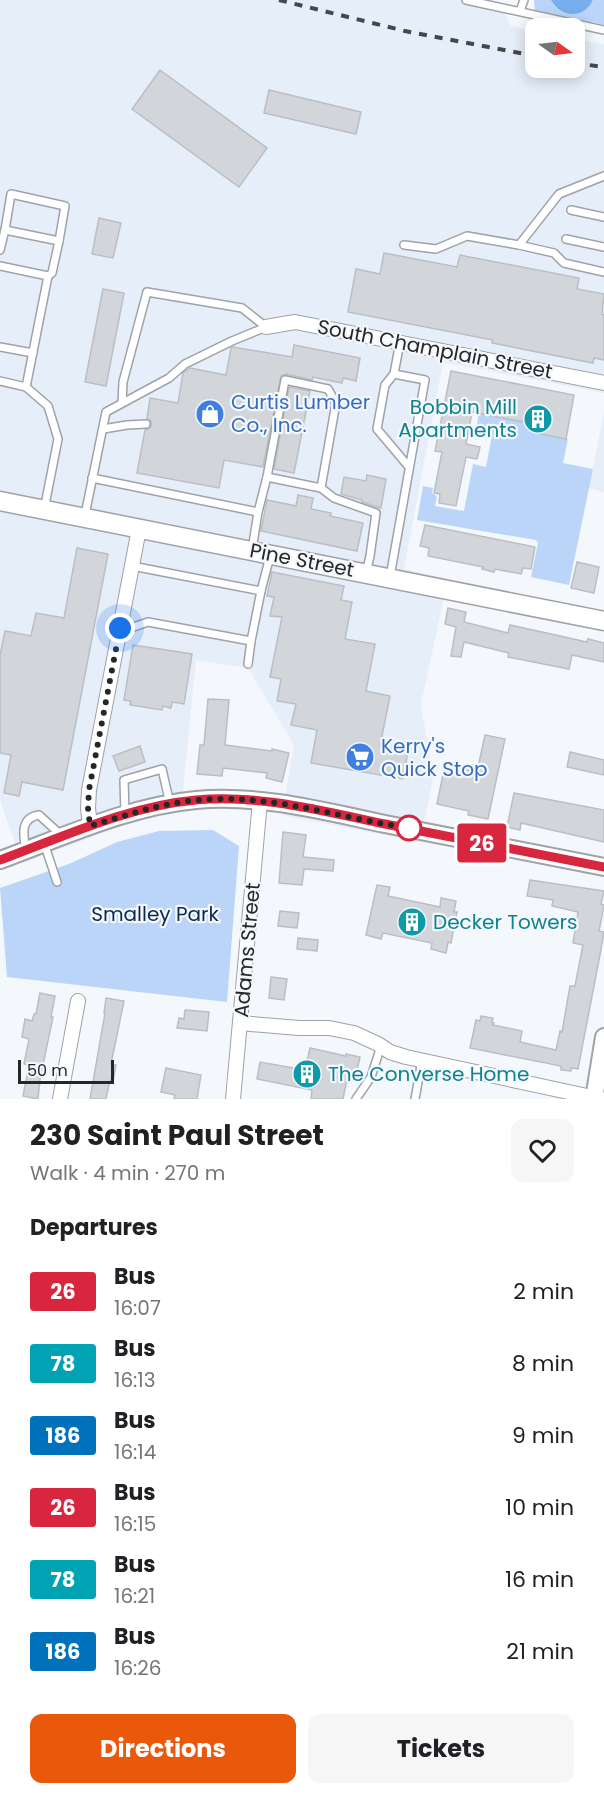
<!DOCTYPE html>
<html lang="en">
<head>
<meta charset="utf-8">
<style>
	body { margin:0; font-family:Poppins,sans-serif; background:#f6f6f6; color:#202124; height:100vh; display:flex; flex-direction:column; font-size:22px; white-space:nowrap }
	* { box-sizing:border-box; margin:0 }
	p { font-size:20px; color:#757577 }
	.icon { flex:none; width:33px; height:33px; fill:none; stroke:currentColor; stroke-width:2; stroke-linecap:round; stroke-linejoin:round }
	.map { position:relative; height:1099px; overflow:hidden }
	.drawer { display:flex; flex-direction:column; background:#fff; flex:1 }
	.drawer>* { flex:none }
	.badge { padding:0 12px; border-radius:4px; font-size:21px; line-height:39px }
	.needle { width:39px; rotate:104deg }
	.buttons { position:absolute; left:525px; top:18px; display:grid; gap:12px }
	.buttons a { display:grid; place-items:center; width:60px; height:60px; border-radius:12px; background:#fff; box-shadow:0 3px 15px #0003; font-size:30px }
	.scale { position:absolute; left:18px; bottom:15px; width:96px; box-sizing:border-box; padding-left:6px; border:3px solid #242627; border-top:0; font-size:16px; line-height:21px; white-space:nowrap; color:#242627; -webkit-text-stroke:4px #f4f7fb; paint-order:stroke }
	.you { position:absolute; width:30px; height:30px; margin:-15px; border:4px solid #fff; border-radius:50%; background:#1a73e8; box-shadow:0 0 0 9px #1a73e833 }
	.map>.badge { position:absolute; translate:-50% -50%; box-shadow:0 0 0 3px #fff }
	h2 { padding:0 30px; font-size:22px; line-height:54px }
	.round { display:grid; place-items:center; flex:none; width:63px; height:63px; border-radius:12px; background:#f6f6f6 }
	.summary { display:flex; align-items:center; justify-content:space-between; height:102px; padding:0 30px }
	h1 { font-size:28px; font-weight:700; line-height:45px }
	.cta { display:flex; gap:12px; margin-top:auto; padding:12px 30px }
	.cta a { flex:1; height:69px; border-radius:12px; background:#ea580c; color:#fff; font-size:24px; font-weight:700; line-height:69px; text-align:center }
	.cta a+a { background:#f6f6f6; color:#202124 }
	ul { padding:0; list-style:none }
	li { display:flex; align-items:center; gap:18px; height:72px; padding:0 30px }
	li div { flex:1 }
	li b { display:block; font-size:22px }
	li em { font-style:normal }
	li .badge { min-width:66px; font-weight:700; text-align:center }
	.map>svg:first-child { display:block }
	.built { fill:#e6eef9 }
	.green { fill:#bbd5f9 }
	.water { fill:#78aeee }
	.building { fill:#d2d6da; stroke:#bbbec3; stroke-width:1.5 }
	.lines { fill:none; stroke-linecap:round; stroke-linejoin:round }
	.service-casing { stroke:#9fa2a6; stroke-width:10 }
	.minor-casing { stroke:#9fa2a6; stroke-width:16 }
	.tertiary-casing { stroke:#9fa2a6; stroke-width:20 }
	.secondary-casing { stroke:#9fa2a6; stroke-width:21 }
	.service { stroke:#fff; stroke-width:7 }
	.minor { stroke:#fff; stroke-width:14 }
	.tertiary { stroke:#fff; stroke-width:16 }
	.secondary { stroke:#fff; stroke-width:18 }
	.rail { stroke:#454749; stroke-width:4; stroke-dasharray:8 8; stroke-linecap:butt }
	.line-casing { stroke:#fff; stroke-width:14 }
	.line { stroke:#d7263d; stroke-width:9 }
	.walk { stroke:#242627; stroke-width:6; stroke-dasharray:0 10.8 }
	.stop-dot { fill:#fff; stroke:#d7263d; stroke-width:3 }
	.labels { text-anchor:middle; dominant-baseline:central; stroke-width:4.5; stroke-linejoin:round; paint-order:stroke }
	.street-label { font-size:20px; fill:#242627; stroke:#f4f7fb }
	.shop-label { font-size:20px; fill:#366cbe; stroke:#f4f7fb; text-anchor:start }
	.culture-label { font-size:20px; fill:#0d838f; stroke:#f4f7fb; text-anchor:start }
	.park-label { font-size:20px; fill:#0a2952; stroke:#f4f7fb }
</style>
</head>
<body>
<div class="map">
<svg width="604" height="1099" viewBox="0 0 604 1099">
	<rect width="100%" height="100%" fill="#f4f7fb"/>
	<g class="built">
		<path d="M0 0H479L501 5 511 26 535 31 536 68H574L575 39 604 44V393L443 362 404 569 448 579 421 704 433 778 420 842 282 815 294 745 248 668 196 660 181 811 171 812 145 817 25 862 15 843 0 800Z"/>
		<path d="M604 412V492L588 488 593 469Z"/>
	</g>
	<g class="green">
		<path d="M534 0H551L555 6 591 4 593 0H604V25L593 22 591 27 535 12Z"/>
		<path d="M479 412 543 426 541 434 568 439 563 463 593 469 569 585 531 577 538 543 536 540 417 520 423 486 433 488 432 493 437 496 435 506 464 511 473 464 486 467 492 435 476 431Z"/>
		<path d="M213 830 239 846 227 1002 7 977 0 888 69 864 117 842 159 831Z"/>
	</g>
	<path class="water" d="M551 0H593C584 19 561 18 551 0Z"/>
	<g class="building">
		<path d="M160 70 267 148 239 187 132 109Z"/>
		<path d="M269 90 361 112 356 134 264 113Z"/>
		<path d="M99 218 121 223 113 258 92 254Z"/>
		<path d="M384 253 457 267 460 255 579 278 577 289 604 294 602 314 604 315V360L594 358 593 363 492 343 493 340 348 312 356 269 380 274Z"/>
		<path d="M103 289 124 293 106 386 85 382Z"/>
		<path d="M294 345 360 358 356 381 343 378 342 383 313 377 312 380 286 374 281 376 263 467 224 460 219 488 137 473 145 430 150 428 152 424 150 420 147 418 150 398 178 403 183 373 190 368 226 375 231 348 233 347 292 357Z"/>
		<path d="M451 371 574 395 566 439 541 434 543 426 472 412 466 444 480 447 477 459 466 457 456 506 439 503 440 494 434 493 442 452 435 451Z"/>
		<path d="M289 387 310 391 294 473 274 469Z"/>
		<path d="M367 475 386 479 381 508 362 502V500L341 494 344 477 366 481Z"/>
		<path d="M298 495 313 498 311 509 331 513 330 516 363 523 357 551 261 531 267 500 296 506Z"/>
		<path d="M425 525 535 547 531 569 523 568 521 574 495 569 494 572 482 569 483 567 428 556 429 548 420 546Z"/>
		<path d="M77 548 108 554 63 790 22 782 19 796 4 793 11 755 0 753V655L5 631 31 636 36 613 64 618Z"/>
		<path d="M577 562 599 567 594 593 571 588Z"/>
		<path d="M272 572 344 586 341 600 352 602 345 639 375 644 366 691 390 696 380 746 408 751 403 779 311 763 317 730 291 725 296 704 277 701 281 679 270 677 282 617 270 616 274 597 267 596Z"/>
		<path d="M448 608 466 612 464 622 508 633 510 625 587 642 588 639 604 643V662L572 655 569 669 508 657 509 653 464 642 461 657 451 656 456 627 445 624Z"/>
		<path d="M133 645 192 654 184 704 172 702 171 708 163 706 162 710 130 705 131 701 124 700Z"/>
		<path d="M208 699 229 700 225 745 272 751V749L289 753 282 782 266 778 267 773 223 768 222 776 197 774 200 745H204Z"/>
		<path d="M485 735 505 739 488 819 468 815 469 811 437 804 445 765 477 772Z"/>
		<path d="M140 746 145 762 119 771 113 756Z"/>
		<path d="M570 752 604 760V775L567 767Z"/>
		<path d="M514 793 604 810V842L521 823 520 830 507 827Z"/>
		<path d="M283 832 306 835 303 857 334 860 333 871 304 869 302 885 279 883Z"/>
		<path d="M530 880 604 891 601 904 604 905V906L599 931 604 932 599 960 578 1069 571 1068V1071L561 1070V1066L470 1048 476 1020 480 1021 481 1016 493 1018 492 1023H494L493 1025 522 1031 520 1042 556 1050 560 1031 562 1032 570 986H575L583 945 573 943 578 912 552 906 553 900 527 896Z"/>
		<path d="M377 885 390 887 388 896 440 907 441 898 456 901 454 912H457L451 943 448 942 446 953 431 949 432 943 383 933 381 939 366 935Z"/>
		<path d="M280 911 299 913 297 928 278 926Z"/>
		<path d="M298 938 318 940 317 951 297 949Z"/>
		<path d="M271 977 287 979 284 1000 269 998Z"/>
		<path d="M40 993 55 996 51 1017H53L40 1079 38 1099 23 1096 29 1065 24 1064 29 1039 22 1037 25 1019 32 1021 34 1014H36Z"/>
		<path d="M106 998 124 1001 111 1064 116 1065 113 1081 110 1080 106 1099H90L105 1013H104Z"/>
		<path d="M185 1010 209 1012 207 1031 177 1028 179 1018 184 1019Z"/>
		<path d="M310 1048 346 1056V1054L360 1057 355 1080 347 1079 343 1099H311L312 1090 257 1079 260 1062 305 1070Z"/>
		<path d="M166 1068 201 1075 197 1099H174L175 1095 161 1092Z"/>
	</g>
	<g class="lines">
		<g class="service-casing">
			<g id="service">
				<path d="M466 0 604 30"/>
				<path d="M520 11 524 0"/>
				<path d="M571 210 604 217"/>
				<path d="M5 230 11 194 65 206 59 241"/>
				<path d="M566 239 604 247"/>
				<path d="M404 245 436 249 467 236 519 245 559 194 604 176"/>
				<path d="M519 245 554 253 564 263 604 272"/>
				<path d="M0 250 5 230 59 241 52 273 48 276"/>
				<path d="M0 266 48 276 26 387"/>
				<path d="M0 347 33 353"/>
				<path d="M394 374 400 342"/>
				<path d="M0 381 26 387 48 406 58 439 44 510"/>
				<path d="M103 429 127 425 146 424"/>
				<path d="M267 477 321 488"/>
				<path d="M92 478 258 512 252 550"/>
				<path d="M258 512 267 477 285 380 328 389 336 403 321 488 334 498 376 513 370 556 366 573"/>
				<path d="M85 515 106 412 169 378 185 364 232 341 266 327 242 308 147 292 123 382 122 403"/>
				<path d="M390 577 425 380 394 374 385 385 377 429 409 467"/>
				<path d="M261 591 270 556"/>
				<path d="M119 632 148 622 251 641 261 591 132 566"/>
				<path d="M248 664 251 641"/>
				<path d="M125 814 124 780 162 769 170 804"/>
				<path d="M44 843 57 882"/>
				<path d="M26 849C23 835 20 818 39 815L61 835"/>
				<path d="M356 1099 371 1077 381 1046"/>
				<path d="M415 1099 422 1060"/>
			</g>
		</g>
		<g class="minor-casing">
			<g id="minor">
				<path d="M266 327 295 322 604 383"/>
				<path d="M90 826 88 808 89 790 139 529"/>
				<path d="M240 1023 299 1028H329L354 1033 378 1044 390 1052 406 1057 601 1099"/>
				<path d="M60 1099 78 1001"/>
				<path d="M233 1099 260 801"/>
			</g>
		</g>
		<g class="tertiary-casing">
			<g id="tertiary">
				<path d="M0 860C63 837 129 806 196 800 259 794 323 811 385 824 458 838 531 852 604 867"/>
				<path d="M594 1099 604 1037"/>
			</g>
		</g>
		<g class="secondary-casing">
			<path id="secondary" d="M0 501 604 621"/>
		</g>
		<use href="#service" class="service"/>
		<use href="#minor" class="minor"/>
		<use href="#tertiary" class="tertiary"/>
		<use href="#secondary" class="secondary"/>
		<g class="rail">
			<path d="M279 0 405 31 536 56"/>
			<path d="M574 63 604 67"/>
		</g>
	</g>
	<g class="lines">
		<g class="line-casing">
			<path id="line" d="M0 860C63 837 128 806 196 800 259 794 323 811 385 824 458 838 531 852 604 867"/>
		</g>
		<use href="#line" class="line"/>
		<path class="walk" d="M120 628 89 790 88 808 90 826C133 813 174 799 219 799 284 798 346 819 409 828"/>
	</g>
	<defs>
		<g id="shop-disc" transform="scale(1.5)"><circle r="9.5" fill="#3f7fe0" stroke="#f4f7fb"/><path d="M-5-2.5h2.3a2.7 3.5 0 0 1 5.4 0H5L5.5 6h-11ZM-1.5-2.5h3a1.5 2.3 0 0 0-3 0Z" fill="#fff"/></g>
		<g id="building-disc" transform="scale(1.5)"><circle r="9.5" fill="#0f9aa8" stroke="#f4f7fb"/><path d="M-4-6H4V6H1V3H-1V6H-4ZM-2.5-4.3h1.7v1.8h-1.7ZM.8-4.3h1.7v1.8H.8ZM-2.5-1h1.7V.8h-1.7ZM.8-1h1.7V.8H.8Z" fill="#fff"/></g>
		<g id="supermarket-disc" transform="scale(1.5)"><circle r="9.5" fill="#3f7fe0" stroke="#f4f7fb"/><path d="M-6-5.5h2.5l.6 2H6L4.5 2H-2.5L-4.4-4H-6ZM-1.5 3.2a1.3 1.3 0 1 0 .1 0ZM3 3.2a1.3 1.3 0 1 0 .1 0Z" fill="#fff"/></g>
	</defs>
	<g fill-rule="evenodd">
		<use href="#shop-disc" x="210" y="414"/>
		<use href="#building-disc" x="538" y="419"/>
		<use href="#supermarket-disc" x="360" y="757"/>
		<use href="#building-disc" x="412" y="922"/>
		<use href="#building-disc" x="307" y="1074"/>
	</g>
	<circle class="stop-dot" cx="409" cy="828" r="12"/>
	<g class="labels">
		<g class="street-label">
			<text transform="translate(435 349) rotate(11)">South Champlain Street</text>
			<text transform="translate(302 560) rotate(11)">Pine Street</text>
			<text transform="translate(247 950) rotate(-85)">Adams Street</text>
		</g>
		<g class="shop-label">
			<text x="231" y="402">Curtis Lumber<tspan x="231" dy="23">Co., Inc.</tspan></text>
			<text x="381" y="746">Kerry's<tspan x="381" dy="23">Quick Stop</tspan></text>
		</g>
		<g class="culture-label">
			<text x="517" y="407" text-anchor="end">Bobbin Mill<tspan x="517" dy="23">Apartments</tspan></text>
			<text x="433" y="922">Decker Towers</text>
			<text x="328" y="1074">The Converse Home</text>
		</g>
		<g class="park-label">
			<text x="155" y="914">Smalley Park</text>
		</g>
	</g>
</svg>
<div class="buttons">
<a><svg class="needle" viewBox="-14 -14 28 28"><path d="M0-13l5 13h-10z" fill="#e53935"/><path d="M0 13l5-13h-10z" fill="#757577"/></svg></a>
</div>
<div class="scale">50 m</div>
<div class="you" style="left:120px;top:628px"></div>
<b class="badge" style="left:482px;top:843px;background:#d7263d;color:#fff">26</b>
</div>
<section class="drawer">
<div class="summary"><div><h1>230 Saint Paul Street</h1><p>Walk · 4 min · 270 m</p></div><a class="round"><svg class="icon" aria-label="heart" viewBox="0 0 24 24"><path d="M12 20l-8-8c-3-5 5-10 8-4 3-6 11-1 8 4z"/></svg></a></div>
<h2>Departures</h2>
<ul>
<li><span class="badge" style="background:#d7263d;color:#fff">26</span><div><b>Bus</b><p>16:07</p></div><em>2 min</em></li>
<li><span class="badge" style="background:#00a3b4;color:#fff">78</span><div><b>Bus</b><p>16:13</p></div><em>8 min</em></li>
<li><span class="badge" style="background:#0072bc;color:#fff">186</span><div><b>Bus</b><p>16:14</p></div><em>9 min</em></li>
<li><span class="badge" style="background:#d7263d;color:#fff">26</span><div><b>Bus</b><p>16:15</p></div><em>10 min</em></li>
<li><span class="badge" style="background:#00a3b4;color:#fff">78</span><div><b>Bus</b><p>16:21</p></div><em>16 min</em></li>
<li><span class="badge" style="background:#0072bc;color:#fff">186</span><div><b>Bus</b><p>16:26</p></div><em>21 min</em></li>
</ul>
<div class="cta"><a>Directions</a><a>Tickets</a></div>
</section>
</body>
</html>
